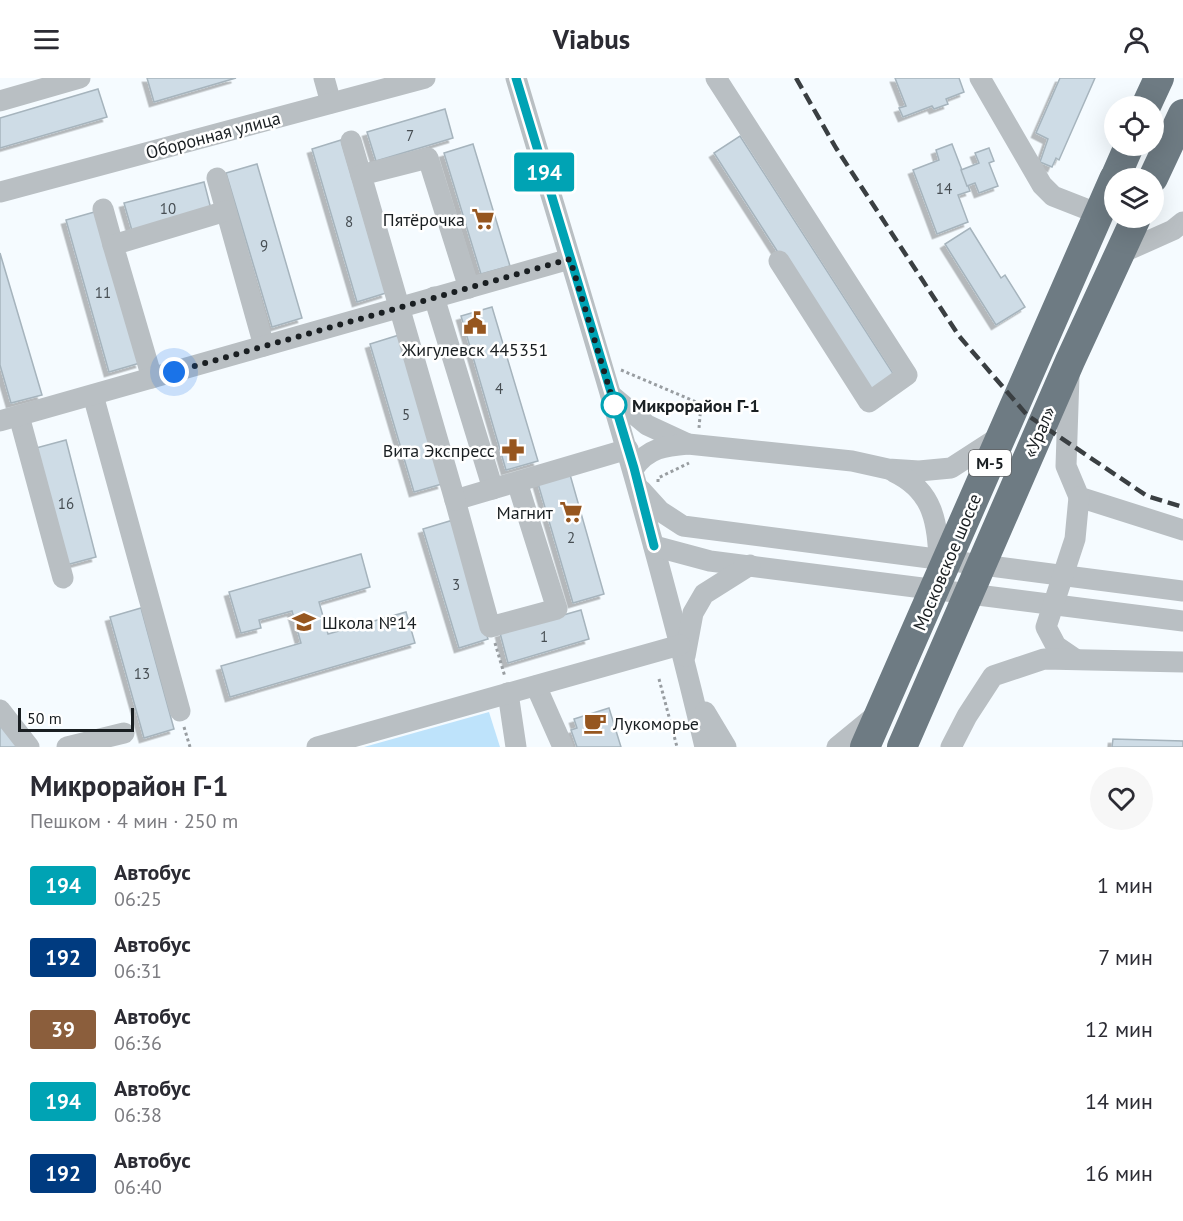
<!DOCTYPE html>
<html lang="ru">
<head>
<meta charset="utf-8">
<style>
	body { margin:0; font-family:"PT Sans",sans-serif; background:#f7f7f7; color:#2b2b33; height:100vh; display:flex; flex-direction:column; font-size:22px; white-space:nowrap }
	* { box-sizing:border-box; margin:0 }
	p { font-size:20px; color:#7c7c81 }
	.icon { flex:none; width:33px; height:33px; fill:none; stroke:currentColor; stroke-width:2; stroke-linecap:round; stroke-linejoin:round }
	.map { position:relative; height:669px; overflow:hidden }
	.side { display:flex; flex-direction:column; background:#fff; flex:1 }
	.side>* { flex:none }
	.badge { padding:0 12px; border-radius:4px; font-size:21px; line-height:39px }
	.buttons { position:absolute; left:1104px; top:18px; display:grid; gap:12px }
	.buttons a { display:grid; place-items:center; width:60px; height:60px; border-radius:50%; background:#fff; box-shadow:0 6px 24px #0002; font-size:30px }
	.scale { position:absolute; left:18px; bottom:15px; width:116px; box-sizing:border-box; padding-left:6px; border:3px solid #1a1f22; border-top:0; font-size:16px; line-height:21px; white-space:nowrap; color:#1a1f22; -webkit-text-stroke:4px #fff; paint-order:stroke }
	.you { position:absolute; width:30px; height:30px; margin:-15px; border:4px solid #fff; border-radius:50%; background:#1a73e8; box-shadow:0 0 0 9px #1a73e833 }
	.map>.badge { position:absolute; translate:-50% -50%; box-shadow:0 0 0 3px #fff }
	.round { display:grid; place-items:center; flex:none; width:63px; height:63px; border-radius:32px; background:#f7f7f7 }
	.overview { display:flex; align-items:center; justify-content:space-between; height:102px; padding:0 30px }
	h1 { font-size:28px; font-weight:800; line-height:45px }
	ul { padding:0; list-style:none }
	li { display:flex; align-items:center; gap:18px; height:72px; padding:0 30px }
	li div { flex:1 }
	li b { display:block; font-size:22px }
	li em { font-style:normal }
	li .badge { min-width:66px; font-weight:700; text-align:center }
	header { display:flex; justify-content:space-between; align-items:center; height:78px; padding:0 30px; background:#fff; font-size:27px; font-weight:800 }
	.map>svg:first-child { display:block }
	.green { fill:#bee3fb }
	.building { fill:#cedce6; stroke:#a6b4bd; stroke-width:1.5; filter:url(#shadow) }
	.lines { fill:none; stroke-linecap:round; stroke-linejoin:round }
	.path { stroke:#989da1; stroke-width:3; stroke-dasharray:3 3; stroke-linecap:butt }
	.minor { stroke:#b9bfc3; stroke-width:21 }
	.highway { stroke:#6e7b83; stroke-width:30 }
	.rail { stroke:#3a3f42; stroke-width:4.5; stroke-dasharray:12 6; stroke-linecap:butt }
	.line-casing { stroke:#fff; stroke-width:14 }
	.line { stroke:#00a3b4; stroke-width:9 }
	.walk { stroke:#1a1f22; stroke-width:6; stroke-dasharray:0 10.8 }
	.stop-dot { fill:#fff; stroke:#00a3b4; stroke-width:3 }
	.labels { text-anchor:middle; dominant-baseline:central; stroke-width:5; stroke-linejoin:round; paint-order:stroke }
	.number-label { font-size:15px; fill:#474e53 }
	.shield { fill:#fff; stroke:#5f6264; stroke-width:1.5 }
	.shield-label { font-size:16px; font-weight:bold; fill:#1a1f22 }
	.street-label { font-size:18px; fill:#1a1f22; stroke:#fff }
	.poi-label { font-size:18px; fill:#1a1f22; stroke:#fff; text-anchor:end }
	.stop-label { font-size:18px; font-weight:bold; fill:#1a1f22; stroke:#fff; text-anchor:start }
</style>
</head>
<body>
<header><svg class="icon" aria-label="menu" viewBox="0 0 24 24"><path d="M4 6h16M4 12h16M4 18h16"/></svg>Viabus<svg class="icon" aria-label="person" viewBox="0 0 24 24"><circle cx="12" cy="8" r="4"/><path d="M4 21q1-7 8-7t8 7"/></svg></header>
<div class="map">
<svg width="1183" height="669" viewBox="0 0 1183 669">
	<defs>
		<filter id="shadow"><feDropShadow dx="-4.5" dy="4.5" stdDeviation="0" flood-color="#0004"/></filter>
	</defs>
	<rect width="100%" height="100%" fill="#f5fbff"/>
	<path class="green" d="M489 634 500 669H364Z"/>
	<g class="building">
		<path d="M147 0H236L154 24Z"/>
		<path d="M895 0H959L964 14 946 21 948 26 934 31 932 28 903 39 899 30 906 28Z"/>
		<path d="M1060 0H1095L1059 82 1056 80 1052 89 1040 84 1048 61 1036 55Z"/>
		<path d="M98 11 107 39 0 70V40Z"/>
		<path d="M445 31 453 60 376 83 367 54Z"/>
		<path d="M740 58 894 297 868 314 714 75Z"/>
		<path d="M341 62 386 215 357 224 312 71Z"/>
		<path d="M473 66 510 188 481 196 444 75Z"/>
		<path d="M952 66 970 113 958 117 968 144 937 156 913 92 939 82 936 72Z"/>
		<path d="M989 70 994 83 989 85 998 108 979 115 975 105 967 108 961 92 979 85 975 75Z"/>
		<path d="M257 86 302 240 272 249 226 95Z"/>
		<path d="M204 104 212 135 133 156 124 125Z"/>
		<path d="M98 133 140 285 109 294 66 142Z"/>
		<path d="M970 150 1001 200 1005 197 1025 229 996 247 945 166Z"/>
		<path d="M0 175 42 317 11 325 0 287Z"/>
		<path d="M492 229 538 383 506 392 461 238Z"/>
		<path d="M399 257 442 406 414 414 370 266Z"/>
		<path d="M66 362 96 479 66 487 36 370Z"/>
		<path d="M569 393 604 516 573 525 537 402Z"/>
		<path d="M453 442 488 561 459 570 423 451Z"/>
		<path d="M361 476 370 509 319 524 328 556 406 534 415 565 230 619 221 588 301 565 292 533 259 542 261 550 241 555 229 514Z"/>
		<path d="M141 530 174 651 144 660 110 539Z"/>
		<path d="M581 532 589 561 508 585 500 555Z"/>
		<path d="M609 630 621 669H577L571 652 577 650 574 641Z"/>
		<path d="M0 644 19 669H0Z"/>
		<path d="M1113 661 1183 663V669H1112Z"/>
	</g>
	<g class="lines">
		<g class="path">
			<path d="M621 292 701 326 699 350"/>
			<path d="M658 404V400L689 385"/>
			<path d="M495 565 505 599"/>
			<path d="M659 601 677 669"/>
			<path d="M184 649 190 669"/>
		</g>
		<g class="minor">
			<path d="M324 0 331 25"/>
			<path d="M516 0C582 222 652 443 705 669"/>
			<path d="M716 0 907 297 869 324 779 183"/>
			<path d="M980 0 1042 107 1053 118 1099 136"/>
			<path d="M0 23 80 0"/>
			<path d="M351 63 361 97"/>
			<path d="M217 100 264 268"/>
			<path d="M0 114 425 0"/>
			<path d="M103 131 113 167"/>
			<path d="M1119 176 1173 152 1183 144"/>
			<path d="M434 219 493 411"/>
			<path d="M1069 298 1066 388 1079 419 1183 452"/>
			<path d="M152 300 113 167 226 133"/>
			<path d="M93 317 180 633"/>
			<path d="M611 317 647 347 688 366"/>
			<path d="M19 338 63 500"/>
			<path d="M0 343 570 181"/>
			<path d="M634 390C648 370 665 368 688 366L852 383 888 391 919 393 951 390 1002 357"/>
			<path d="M894 394C938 415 937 450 940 494"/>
			<path d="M517 404 557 531 490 549 455 422C513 405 571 388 628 371"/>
			<path d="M641 412 660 433 683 448 1183 513"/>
			<path d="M455 422 361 97 428 80 469 210"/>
			<path d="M654 468 710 483 1183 543"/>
			<path d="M685 578 693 535 704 516 750 487"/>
			<path d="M1075 581 1056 568 1046 549 1075 461 1079 419"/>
			<path d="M536 608 563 669"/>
			<path d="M508 615 516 669"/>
			<path d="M0 632 29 669"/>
			<path d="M705 634 726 669"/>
			<path d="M67 669 124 655"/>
			<path d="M317 669 680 567"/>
			<path d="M837 669 876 637"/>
			<path d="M951 669 967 638 993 598 1044 581 1183 584"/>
		</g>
		<g class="highway">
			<path d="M1146 28 1159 0"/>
			<path d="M1115 100 1129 68"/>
			<path d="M1153 100 1183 36"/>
			<path d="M865 669 1114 101"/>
			<path d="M902 669 1070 283 1136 140"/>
		</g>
		<path class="rail" d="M796 0 836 70 959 258 1027 337 1147 418 1183 429"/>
	</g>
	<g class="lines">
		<g class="line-casing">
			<path id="line" d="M516 0 634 390 654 468"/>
		</g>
		<use href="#line" class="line"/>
		<path class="walk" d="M174 294 570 181 617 336 614 327"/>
	</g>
	<defs>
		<g id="supermarket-bare" transform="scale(1.8)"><path d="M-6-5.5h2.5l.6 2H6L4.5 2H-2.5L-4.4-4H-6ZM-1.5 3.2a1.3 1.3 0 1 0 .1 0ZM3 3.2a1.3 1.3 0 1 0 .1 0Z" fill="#96561f" stroke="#fff" stroke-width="2.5" paint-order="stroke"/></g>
		<g id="civic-bare" transform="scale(1.8)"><path d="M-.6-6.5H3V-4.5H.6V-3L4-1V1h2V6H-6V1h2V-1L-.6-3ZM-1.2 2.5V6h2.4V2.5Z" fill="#96561f" stroke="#fff" stroke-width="2.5" paint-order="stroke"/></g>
		<g id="pharmacy-bare" transform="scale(1.8)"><path d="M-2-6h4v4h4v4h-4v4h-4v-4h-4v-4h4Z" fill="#96561f" stroke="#fff" stroke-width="2.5" paint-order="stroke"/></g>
		<g id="school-bare" transform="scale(1.8)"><path d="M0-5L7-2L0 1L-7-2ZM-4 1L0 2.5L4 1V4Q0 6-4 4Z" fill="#96561f" stroke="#fff" stroke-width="2.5" paint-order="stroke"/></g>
		<g id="cafe-bare" transform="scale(1.8)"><path d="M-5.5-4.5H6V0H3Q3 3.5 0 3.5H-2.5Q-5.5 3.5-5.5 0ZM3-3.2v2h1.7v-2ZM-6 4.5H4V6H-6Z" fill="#96561f" stroke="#fff" stroke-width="2.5" paint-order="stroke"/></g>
	</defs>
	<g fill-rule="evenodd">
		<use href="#supermarket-bare" x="483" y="141"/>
		<use href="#civic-bare" x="475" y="245"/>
		<use href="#pharmacy-bare" x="513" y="372"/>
		<use href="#supermarket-bare" x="571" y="434"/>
		<use href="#school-bare" x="304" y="544"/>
		<use href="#cafe-bare" x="595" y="645"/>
	</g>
	<circle class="stop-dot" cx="614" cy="327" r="12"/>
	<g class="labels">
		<g class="number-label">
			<text x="410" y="57">7</text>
			<text x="944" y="110">14</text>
			<text x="168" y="130">10</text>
			<text x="349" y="143">8</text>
			<text x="264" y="167">9</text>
			<text x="103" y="214">11</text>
			<text x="499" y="310">4</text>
			<text x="406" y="336">5</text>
			<text x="66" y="425">16</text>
			<text x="571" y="459">2</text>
			<text x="456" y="506">3</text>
			<text x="544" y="558">1</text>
			<text x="142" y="595">13</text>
		</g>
		<rect class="shield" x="969" y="372" width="42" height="26" rx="4.5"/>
		<g class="shield-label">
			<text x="990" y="385">М-5</text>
		</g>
		<g class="street-label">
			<text transform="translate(213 57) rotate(-15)">Оборонная улица</text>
			<text transform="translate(1039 354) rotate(-67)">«Урал»</text>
			<text transform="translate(947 484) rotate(-67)">Московское шоссе</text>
		</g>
		<g class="poi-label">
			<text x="465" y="141">Пятёрочка</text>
			<text x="475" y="271" text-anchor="middle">Жигулевск 445351</text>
			<text x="495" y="372">Вита Экспресс</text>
			<text x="553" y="434">Магнит</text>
			<text x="322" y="544" text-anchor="start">Школа №14</text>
			<text x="613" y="645" text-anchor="start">Лукоморье</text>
		</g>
		<g class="stop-label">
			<text x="632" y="327">Микрорайон Г-1</text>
		</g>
	</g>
</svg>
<div class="buttons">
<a><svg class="icon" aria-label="locate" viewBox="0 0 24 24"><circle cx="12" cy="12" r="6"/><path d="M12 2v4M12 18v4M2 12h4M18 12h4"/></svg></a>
<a><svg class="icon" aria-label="layers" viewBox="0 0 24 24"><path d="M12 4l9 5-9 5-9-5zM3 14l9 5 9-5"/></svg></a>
</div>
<div class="scale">50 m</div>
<div class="you" style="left:174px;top:294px"></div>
<b class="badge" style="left:544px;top:94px;background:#00a3b4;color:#fff">194</b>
</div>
<section class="side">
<div class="overview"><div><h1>Микрорайон Г-1</h1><p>Пешком · 4 мин · 250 m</p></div><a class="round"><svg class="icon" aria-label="heart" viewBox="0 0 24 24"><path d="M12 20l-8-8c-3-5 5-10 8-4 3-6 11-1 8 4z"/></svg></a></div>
<ul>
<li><span class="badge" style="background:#00a3b4;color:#fff">194</span><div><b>Автобус</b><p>06:25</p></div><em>1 мин</em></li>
<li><span class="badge" style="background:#003b80;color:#fff">192</span><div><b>Автобус</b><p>06:31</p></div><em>7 мин</em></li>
<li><span class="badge" style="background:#8b5e3c;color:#fff">39</span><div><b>Автобус</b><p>06:36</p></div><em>12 мин</em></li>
<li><span class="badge" style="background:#00a3b4;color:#fff">194</span><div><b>Автобус</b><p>06:38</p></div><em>14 мин</em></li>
<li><span class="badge" style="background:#003b80;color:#fff">192</span><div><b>Автобус</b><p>06:40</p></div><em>16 мин</em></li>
</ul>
</section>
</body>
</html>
